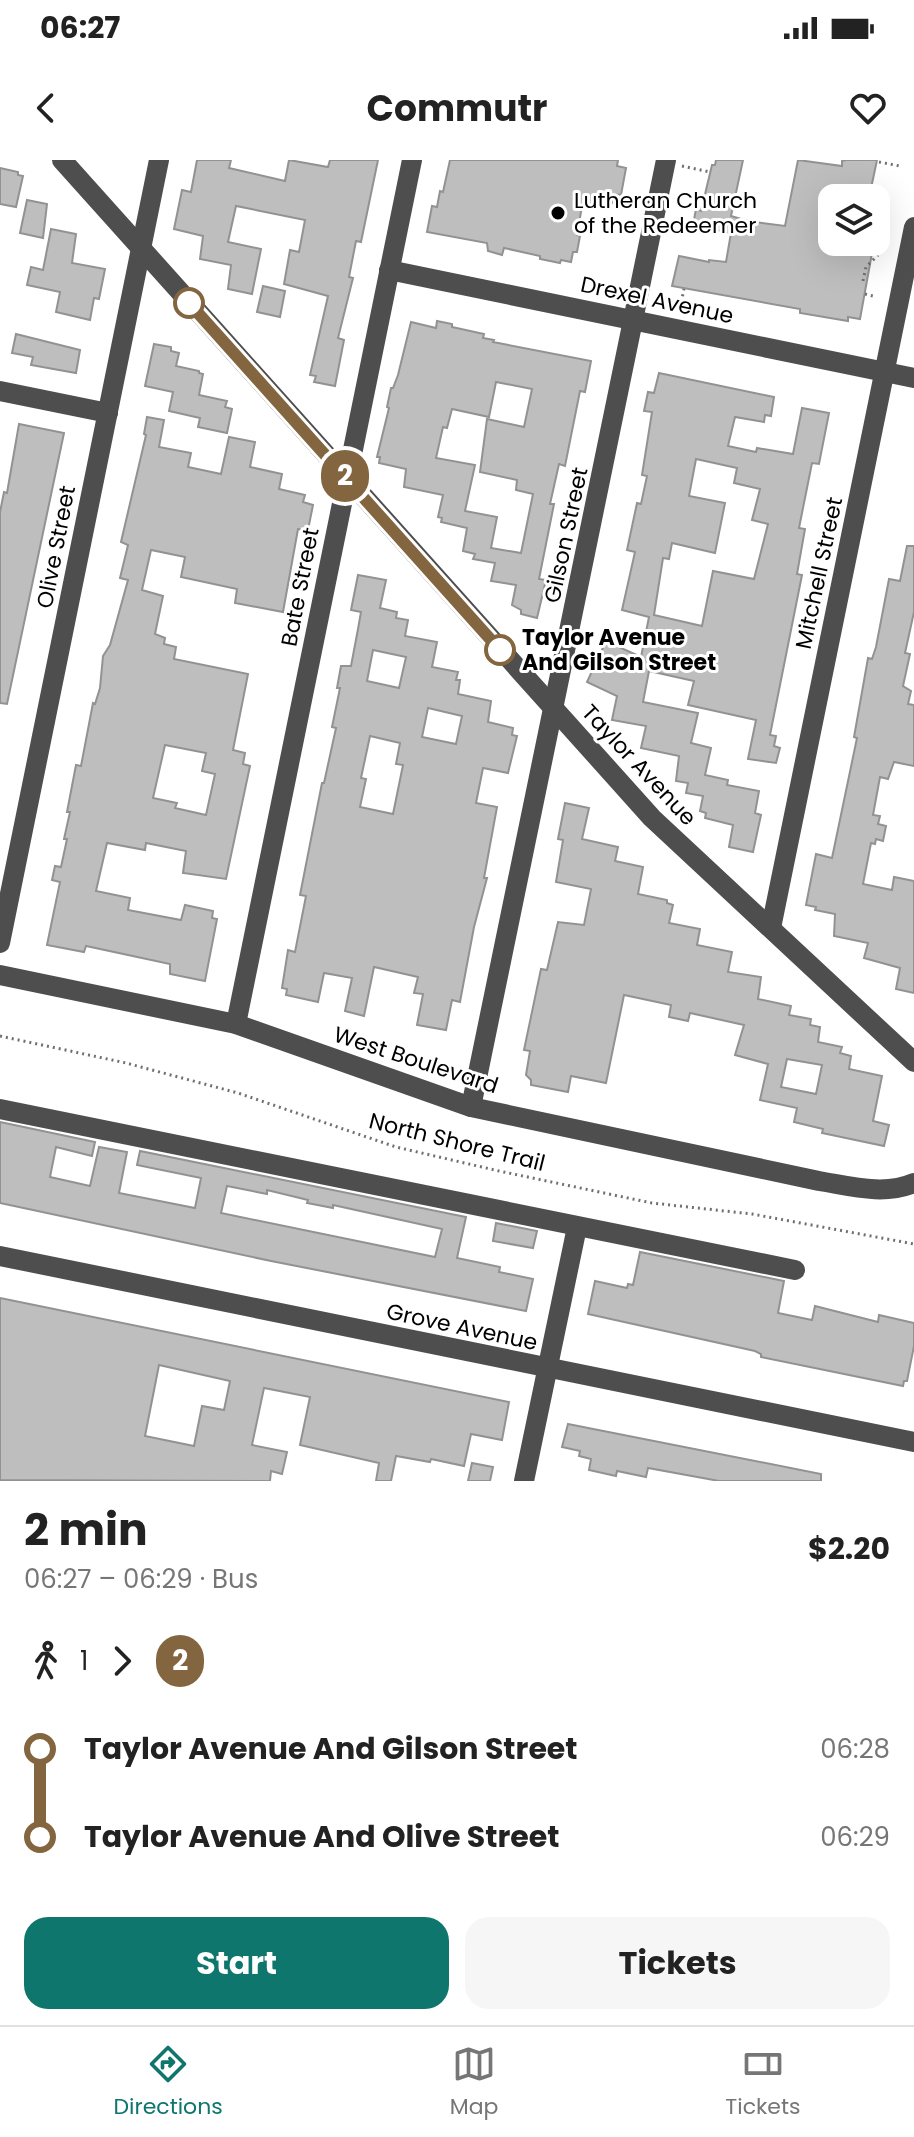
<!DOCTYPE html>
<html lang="en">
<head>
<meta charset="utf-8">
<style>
	body { margin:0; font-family:Poppins,sans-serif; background:#f6f6f6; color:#222; height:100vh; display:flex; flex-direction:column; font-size:30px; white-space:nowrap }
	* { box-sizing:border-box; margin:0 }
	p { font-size:26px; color:#767676 }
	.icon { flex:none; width:44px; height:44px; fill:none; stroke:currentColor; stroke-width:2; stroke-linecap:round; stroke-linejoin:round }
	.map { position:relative; height:1321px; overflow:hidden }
	.details { display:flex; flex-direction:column; background:#fff; flex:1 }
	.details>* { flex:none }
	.badge { padding:0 16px; border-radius:26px; font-size:28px; line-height:52px }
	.controls { position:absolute; left:818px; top:24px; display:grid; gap:16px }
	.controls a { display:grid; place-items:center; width:72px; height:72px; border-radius:16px; background:#fff; box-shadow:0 8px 32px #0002; font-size:40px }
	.map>.badge { position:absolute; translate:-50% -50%; box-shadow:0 0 0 4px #fff }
	.legs { display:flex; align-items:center; gap:12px; height:88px; padding:0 24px; font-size:26px }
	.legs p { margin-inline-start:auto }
	.summary { display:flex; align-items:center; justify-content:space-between; height:136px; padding:0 24px }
	h1 { font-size:44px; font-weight:700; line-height:60px }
	.primary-button { display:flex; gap:16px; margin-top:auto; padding:16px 24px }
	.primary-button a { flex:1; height:92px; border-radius:24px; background:#0f766e; color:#fff; font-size:32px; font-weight:700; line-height:92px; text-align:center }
	.primary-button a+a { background:#f6f6f6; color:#222 }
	ul { padding:0 24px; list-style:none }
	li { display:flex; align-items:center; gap:28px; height:88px; font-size:30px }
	li i { display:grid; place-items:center; width:12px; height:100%; margin:0 10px; background:currentColor }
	li i::after { content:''; width:20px; height:20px; margin:-10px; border:6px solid; border-radius:50%; background:#fff }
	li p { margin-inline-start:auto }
	li:first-child i { background:linear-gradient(#0000 50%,currentColor 0) }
	li:last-child i { background:linear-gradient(currentColor 50%,#0000 0) }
	.status { display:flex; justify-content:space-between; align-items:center; height:56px; padding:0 40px; background:#fff; direction:ltr }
	.status svg { height:22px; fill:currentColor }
	header { display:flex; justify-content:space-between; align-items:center; height:104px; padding:0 24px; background:#fff; font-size:36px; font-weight:700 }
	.dock { display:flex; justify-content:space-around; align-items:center; height:112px; border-top:2px solid #e0e0e0; background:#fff; font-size:22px; color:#767676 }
	.dock a { display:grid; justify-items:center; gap:4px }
	.dock .on { color:#0f766e }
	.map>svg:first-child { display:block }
	.building { fill:#bebebe; stroke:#929292; stroke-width:2; fill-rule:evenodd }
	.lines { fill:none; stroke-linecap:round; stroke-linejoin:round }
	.path { stroke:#707070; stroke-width:3; stroke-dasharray:2 4; stroke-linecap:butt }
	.minor { stroke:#4e4e4e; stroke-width:20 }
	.line-1-casing { stroke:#fff; stroke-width:18 }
	.line-1 { stroke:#83653f; stroke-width:12 }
	.poi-dot { fill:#000; stroke:#fff; stroke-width:3 }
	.stop-1-dot { fill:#fff; stroke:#83653f; stroke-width:4 }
	.labels { text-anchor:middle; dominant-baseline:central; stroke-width:6; stroke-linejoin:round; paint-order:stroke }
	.poi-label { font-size:22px; fill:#000; stroke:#fff; text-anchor:start }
	.street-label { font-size:22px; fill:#000; stroke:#fff }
	.stop-label { font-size:22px; font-weight:bold; fill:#000; stroke:#fff; text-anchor:start }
</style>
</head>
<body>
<div class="status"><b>06:27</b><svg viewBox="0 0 49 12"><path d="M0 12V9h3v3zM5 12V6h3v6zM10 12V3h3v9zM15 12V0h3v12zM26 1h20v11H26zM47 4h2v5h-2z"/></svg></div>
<header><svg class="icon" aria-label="back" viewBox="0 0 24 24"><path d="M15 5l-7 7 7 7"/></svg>Commutr<svg class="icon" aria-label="heart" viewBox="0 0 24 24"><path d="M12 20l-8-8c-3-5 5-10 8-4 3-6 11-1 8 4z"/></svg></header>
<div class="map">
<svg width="914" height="1321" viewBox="0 0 914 1321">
	<rect width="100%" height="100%" fill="#fff"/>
	<g class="building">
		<path d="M197 0H231L229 8 285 21 289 0 328 7 330 0H378L361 82 356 81 349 117 353 118 338 178 344 180 335 226 314 222 316 216 310 215 328 136 284 124 290 90 299 92 305 60 236 46 228 82 261 89 252 134 228 129 231 105 200 99 203 76 174 69 182 30 191 32Z"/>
		<path d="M450 0H618L617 6 626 8 621 35 613 34 612 43 599 40 597 49 582 46 577 75 580 76 577 92H573L571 102 561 100 560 103 540 99V96L504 88 502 95 488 91 487 83 427 72 432 46 437 47 440 31 443 32Z"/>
		<path d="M716 0H743L731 56 748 61 785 66 798 0 842 6V1L846 0H877L869 38H832V82H874L860 159 848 157V161L800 153V149L672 126 679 96 709 102V100L726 102 731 73 693 65 696 49 701 51 712 5H715Z"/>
		<path d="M0 8 18 12V15L23 16 16 47 0 44Z"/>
		<path d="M27 40 47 44 43 78 20 73Z"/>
		<path d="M51 69 76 74 72 103 105 109 99 139 94 138 90 160 56 152 60 132 27 125 31 107 43 110Z"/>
		<path d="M263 126 285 131 280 157 257 152Z"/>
		<path d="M437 161 452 164V167L484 174 483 178 494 180 493 182 591 201 585 232 580 231 565 306 559 304 550 344H554L539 419 546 420 537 458 521 454V450L512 445 516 425 491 421 495 403 473 399 475 394 463 391 467 368 441 362 442 358 438 357 443 335 404 327 406 309 379 303 380 297H377L389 248 387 247 391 228H393L398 215 411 162 436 168ZM496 222 532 229 524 267 487 259 480 312 517 320 516 330 533 334 521 393 491 388 497 357 465 351 475 305 436 298 443 267 447 268 452 249 489 257Z"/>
		<path d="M16 174 80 190 76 213 31 205 33 197 12 193Z"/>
		<path d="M154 184 171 187V191L179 193 176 206 199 211V213L203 214 199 235 227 241 225 247 232 249 227 273 198 267 200 258 169 251 173 232 145 226Z"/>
		<path d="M659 213 774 237 771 256 765 255 764 262 735 257 728 286 756 292 757 288 793 294 802 248 829 253 819 304 812 303 799 368 805 369 797 414 802 415 770 575 776 576 774 586 780 588 776 603 748 599 756 560 688 545 694 521 649 511 643 542 698 553 691 583 711 588 705 615 728 620 727 625 759 631 755 653 761 655 753 692 729 687 733 665 705 658 706 653 700 651 703 636 686 633 688 623 676 621 679 596 641 588 646 566 612 560 617 536 587 522 606 481 641 497 649 457 622 450 635 392 627 390 637 343 641 344 647 316 642 315 652 252 644 251 648 232 654 233ZM696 299 737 308 734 323 760 329 752 360 768 364 754 419 713 411 702 466 654 455 663 398 669 399 672 383 715 393 725 343 689 336Z"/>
		<path d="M147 257 164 260 159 287 191 293 188 307 221 314 229 277 255 282 250 307 282 314 279 329 305 335 303 342 313 345 308 370 298 369 283 452 235 443 237 429 181 417 185 397 151 390 142 430 163 436 155 474 165 478 164 484 176 487 174 499 248 514 233 590 245 593 243 604 250 606 226 719 183 713 186 691 146 683 145 690 107 683 96 731 130 738 128 750 181 760 185 745 213 751 212 758 217 759 205 821 170 814V804L86 786 84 792 47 785 60 722 52 720 55 706 61 707 67 679H64L70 652H67L76 605 81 606 93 543 95 544 100 528 103 496 110 485 128 420 120 418 128 385 121 382 146 275 144 274ZM165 585 206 593 202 611 215 614 206 655 175 648 177 643 153 638Z"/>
		<path d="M19 264 64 273 7 544 0 543V352L4 332 7 333Z"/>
		<path d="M907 386H914V452L905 493 910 494 903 526 911 531 908 544 914 545V606L894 602 888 619 880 617 873 655 880 656 878 664 886 666 883 681 876 679 875 684 871 683 863 724 892 730 894 717 914 721V833L896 829 900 808 864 798 868 783 834 776 835 754 815 750 816 747 806 745 816 694 832 698 857 578 854 577 868 498 872 499 876 487 889 419 900 421Z"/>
		<path d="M358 415 386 420 380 448 397 452 396 458 408 460 405 476 437 482 432 507 458 512 456 520H460L458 534 491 541 488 562 513 568 512 575 517 576 508 613 483 608 476 643 497 647 484 718H487L474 767 460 842 452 840 446 870 417 865 423 834 414 833 418 817 374 807 364 856 345 851 352 818 324 813 318 842 286 835 287 829 282 828 288 790 295 792 306 736 300 735 322 623H324L336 568 332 567 340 528H337L341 506H351L358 469 361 452 351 450ZM373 490 406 497 399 528 367 521ZM428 548 462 556 456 584 422 577ZM370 576 400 583 396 604 403 605 393 654 360 647 366 619 361 618Z"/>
		<path d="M565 643 589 648 582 679 618 687 615 701 643 707 638 734 667 740V743L673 745 669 763 700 769 697 785 732 792 728 812 761 817 758 839 791 846 789 855 811 859 810 865 820 867 818 882 842 887 840 893 851 896 849 909 882 916 873 961 889 965 884 986 822 973 823 969 794 962 797 948 760 940 768 904 735 895 744 865 690 853 688 861 669 857 671 845 624 835 606 923 571 916 568 932 531 925V920L526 915 530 891 524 890 541 809 547 810 558 762 584 765 591 729 556 722 563 680 558 679ZM787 899 822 905 816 934 781 927Z"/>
		<path d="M0 962 95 982 92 996 56 987 50 1017 90 1026 99 987 127 992 119 1033 195 1048 201 1018 137 1005 140 991 466 1057 457 1098 500 1107 499 1112 533 1119 526 1151 271 1101 0 1043ZM227 1026 267 1034V1030L308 1040 307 1043 333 1048V1045L442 1069 435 1097 221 1053Z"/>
		<path d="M496 1063 537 1071 533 1088 493 1081Z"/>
		<path d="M640 1092 784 1121 778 1153 812 1160 815 1146 878 1162 879 1155 914 1163V1186L907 1221H904L903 1226 761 1197V1194L755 1191 588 1154 595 1121 627 1128 628 1124 633 1125Z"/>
		<path d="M0 1138 509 1242 502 1280 471 1274 464 1306 431 1299 430 1302 396 1296 391 1321H376L379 1303 300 1285 310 1237 264 1228 252 1285 287 1292 282 1314 271 1311 270 1321 0 1320ZM159 1205 230 1221 224 1250 202 1246 194 1286 145 1276Z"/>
		<path d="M568 1264 821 1314V1321H719L648 1308 646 1317 617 1311 616 1316 589 1310 591 1299 579 1296 580 1291 562 1287Z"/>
		<path d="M472 1303 493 1307 490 1321H468Z"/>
	</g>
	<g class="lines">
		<g class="path">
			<path d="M879 2 900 6"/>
			<path d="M682 6 710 12"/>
			<path d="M876 44 892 47"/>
			<path d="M863 121 866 107 878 95"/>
			<path d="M865 134 873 136"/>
			<path d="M680 148 684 129"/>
			<path d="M0 876 126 903 238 933 396 987 499 1011 652 1043 752 1054 914 1084"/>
		</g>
		<g class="minor">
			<path d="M62 0 652 658 914 902"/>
			<path d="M389 110 914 218"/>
			<path d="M0 231 108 253"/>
			<path d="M771 768 914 67"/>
			<path d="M0 783 159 0"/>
			<path d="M0 815 236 864 471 947 819 1021C850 1026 884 1036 914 1023"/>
			<path d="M236 864 412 0"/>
			<path d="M471 947 666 0"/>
			<path d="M0 949 795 1110"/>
			<path d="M0 1096 914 1282"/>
			<path d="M524 1321 577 1067"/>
		</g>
	</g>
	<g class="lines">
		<g class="line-1-casing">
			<path id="line-1" d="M189 143 500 490"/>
		</g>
		<use href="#line-1" class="line-1"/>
	</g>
	<circle class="poi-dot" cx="558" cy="53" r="8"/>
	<g class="stop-1-dot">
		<circle cx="189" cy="143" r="14"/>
		<circle cx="500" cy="490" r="14"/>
	</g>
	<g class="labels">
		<g class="poi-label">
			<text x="574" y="40">Lutheran Church<tspan x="574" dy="25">of the Redeemer</tspan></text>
		</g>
		<g class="street-label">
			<text transform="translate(657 140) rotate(12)">Drexel Avenue</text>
			<text transform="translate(566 375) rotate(-78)">Gilson Street</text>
			<text transform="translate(56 387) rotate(-79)">Olive Street</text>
			<text transform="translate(819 413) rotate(-78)">Mitchell Street</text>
			<text transform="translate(300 427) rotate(-79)">Bate Street</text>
			<text transform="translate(639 605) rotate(47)">Taylor Avenue</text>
			<text transform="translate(416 900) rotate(18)">West Boulevard</text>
			<text transform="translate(457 982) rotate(14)">North Shore Trail</text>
			<text transform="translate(462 1167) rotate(12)">Grove Avenue</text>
		</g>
		<g class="stop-label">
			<text x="522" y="477">Taylor Avenue<tspan x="522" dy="25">And Gilson Street</tspan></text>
		</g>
	</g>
</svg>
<div class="controls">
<a><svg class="icon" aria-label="layers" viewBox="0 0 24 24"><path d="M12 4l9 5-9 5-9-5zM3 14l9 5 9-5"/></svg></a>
</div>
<b class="badge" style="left:345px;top:316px;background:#83653f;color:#fff">2</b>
</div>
<section class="details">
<div class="summary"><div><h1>2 min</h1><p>06:27 – 06:29 · Bus</p></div><b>$2.20</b></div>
<div class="legs"><svg class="icon" aria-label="walk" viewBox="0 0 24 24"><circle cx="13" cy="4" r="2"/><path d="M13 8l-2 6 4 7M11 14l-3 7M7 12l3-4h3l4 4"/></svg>1<svg class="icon" aria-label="forward" viewBox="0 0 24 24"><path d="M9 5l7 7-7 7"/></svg><b class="badge" style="background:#83653f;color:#fff">2</b></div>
<ul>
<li><i style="color:#83653f"></i><b>Taylor Avenue And Gilson Street</b><p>06:28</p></li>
<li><i style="color:#83653f"></i><b>Taylor Avenue And Olive Street</b><p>06:29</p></li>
</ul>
<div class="primary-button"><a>Start</a><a>Tickets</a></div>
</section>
<nav class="dock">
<a class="on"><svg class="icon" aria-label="directions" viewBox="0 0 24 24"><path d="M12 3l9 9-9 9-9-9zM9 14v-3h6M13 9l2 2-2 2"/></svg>Directions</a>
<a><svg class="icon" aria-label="map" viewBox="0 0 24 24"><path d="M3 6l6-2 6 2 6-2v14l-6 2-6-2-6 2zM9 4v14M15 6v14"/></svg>Map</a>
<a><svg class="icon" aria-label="tickets" viewBox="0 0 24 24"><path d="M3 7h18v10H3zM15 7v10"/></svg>Tickets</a>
</nav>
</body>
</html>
